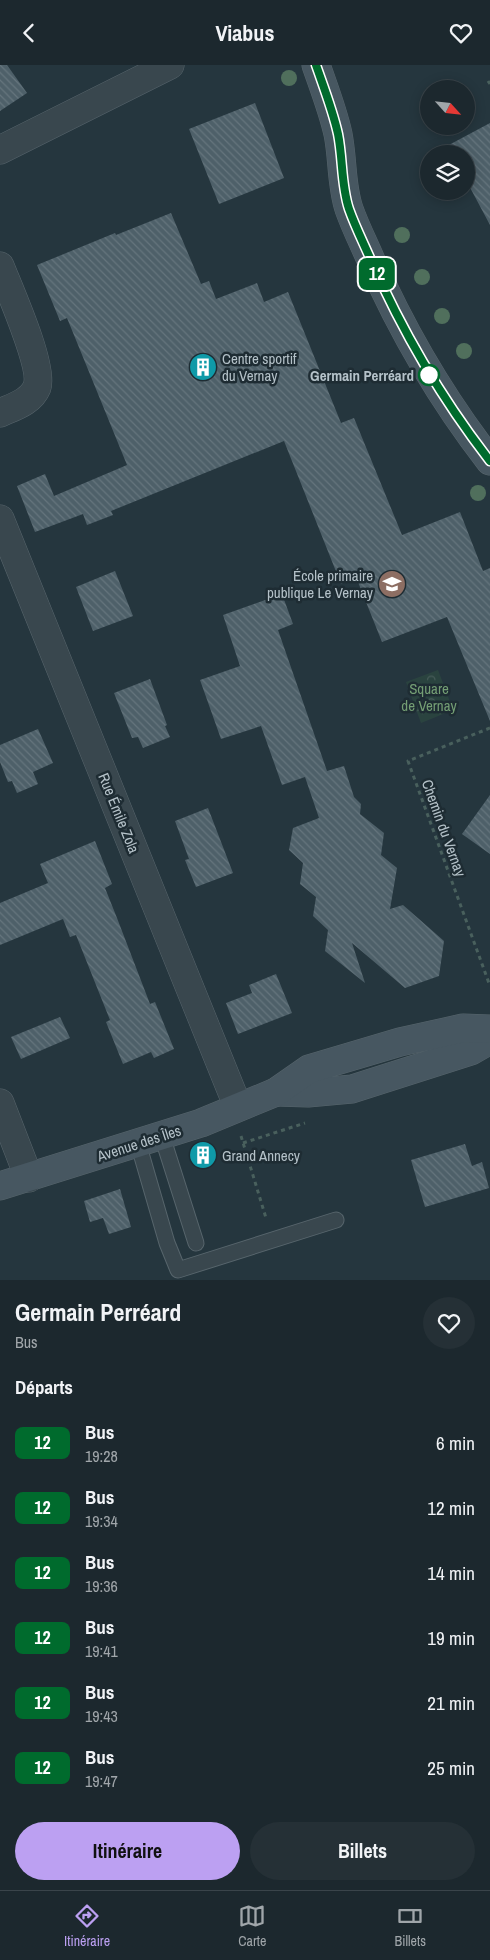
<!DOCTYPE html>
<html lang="fr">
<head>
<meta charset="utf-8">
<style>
	body { margin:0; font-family:"Archivo Narrow",sans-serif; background:#253036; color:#f1f3f6; height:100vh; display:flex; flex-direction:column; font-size:19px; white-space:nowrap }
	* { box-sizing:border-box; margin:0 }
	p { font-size:16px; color:#a0a6aa }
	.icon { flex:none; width:28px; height:28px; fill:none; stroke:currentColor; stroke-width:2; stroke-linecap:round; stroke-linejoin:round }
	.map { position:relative; height:1215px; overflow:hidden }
	.drawer { display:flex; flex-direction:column; background:#1c282e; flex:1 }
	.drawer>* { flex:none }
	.badge { padding:0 10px; border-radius:8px; font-size:18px; line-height:32px }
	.needle { width:32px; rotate:117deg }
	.buttons { position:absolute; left:420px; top:15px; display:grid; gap:10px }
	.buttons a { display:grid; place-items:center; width:55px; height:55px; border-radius:50%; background:#1c282e; box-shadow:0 2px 12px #0003,0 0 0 1px #3a444a; font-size:25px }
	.map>.badge { position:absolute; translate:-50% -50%; box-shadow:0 0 0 2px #fff }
	h2 { padding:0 15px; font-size:19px; line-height:45px }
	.round { display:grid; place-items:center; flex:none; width:52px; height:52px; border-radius:26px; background:#253036 }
	.head { display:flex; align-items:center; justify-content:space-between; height:85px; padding:0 15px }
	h1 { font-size:24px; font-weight:800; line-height:38px }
	.cta { display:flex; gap:10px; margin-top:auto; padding:10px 15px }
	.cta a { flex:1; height:58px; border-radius:30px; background:#bca0f2; color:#111; font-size:20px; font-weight:800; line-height:58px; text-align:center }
	.cta a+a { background:#253036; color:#f1f3f6 }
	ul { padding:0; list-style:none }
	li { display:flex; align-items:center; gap:15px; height:65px; padding:0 15px }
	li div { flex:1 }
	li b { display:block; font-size:19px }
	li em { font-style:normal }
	li .badge { min-width:55px; font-weight:700; text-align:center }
	header { display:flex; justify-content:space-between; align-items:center; height:65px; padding:0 15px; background:#1c282e; font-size:22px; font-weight:800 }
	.tab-bar { display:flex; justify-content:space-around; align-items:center; height:70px; border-top:1px solid #3a444a; background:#1c282e; font-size:14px; color:#a0a6aa }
	.tab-bar a { display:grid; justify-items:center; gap:2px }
	.tab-bar .active { color:#bca0f2 }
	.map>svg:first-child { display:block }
	.park { fill:url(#park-crowns) }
	.building { fill:url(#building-back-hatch) }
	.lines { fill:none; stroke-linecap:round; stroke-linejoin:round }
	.lane-casing { stroke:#57656c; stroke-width:17 }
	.street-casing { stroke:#57656c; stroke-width:29 }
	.secondary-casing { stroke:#57656c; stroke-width:29 }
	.path { stroke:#49605d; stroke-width:3; stroke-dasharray:4 4; stroke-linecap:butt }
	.lane { stroke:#39474e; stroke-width:15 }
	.street { stroke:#39474e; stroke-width:28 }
	.secondary { stroke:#475761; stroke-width:28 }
	.tree { fill:#506f5c }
	.line-casing { stroke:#fff; stroke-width:11 }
	.line { stroke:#006b2d; stroke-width:8 }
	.stop-dot { fill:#fff; stroke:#006b2d; stroke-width:2.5 }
	.labels { text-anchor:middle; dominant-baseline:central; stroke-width:5; stroke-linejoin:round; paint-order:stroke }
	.poi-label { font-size:15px; fill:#b5c2c9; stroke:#1e2c33; text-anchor:start }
	.stop-label { font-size:15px; font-weight:bold; fill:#b5c2c9; stroke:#1e2c33; text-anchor:end }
	.park-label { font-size:15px; fill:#749e74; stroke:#1e2c33 }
	.street-label { font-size:15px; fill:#b5c2c9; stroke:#1e2c33 }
</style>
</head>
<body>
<header><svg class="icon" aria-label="back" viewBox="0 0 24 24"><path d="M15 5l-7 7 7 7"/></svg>Viabus<svg class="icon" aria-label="heart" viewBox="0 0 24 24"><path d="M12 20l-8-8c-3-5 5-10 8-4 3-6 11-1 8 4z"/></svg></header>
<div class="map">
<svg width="490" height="1215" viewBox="0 0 490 1215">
	<defs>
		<pattern id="park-crowns" width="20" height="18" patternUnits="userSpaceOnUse" patternTransform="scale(1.25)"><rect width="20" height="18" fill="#2a433f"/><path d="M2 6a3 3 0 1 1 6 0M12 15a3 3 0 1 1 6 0" fill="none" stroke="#475c59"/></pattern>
		<pattern id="building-back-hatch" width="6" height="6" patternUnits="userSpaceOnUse" patternTransform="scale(1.25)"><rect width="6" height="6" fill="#4e6069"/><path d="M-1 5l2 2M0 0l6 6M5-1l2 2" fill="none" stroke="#65757d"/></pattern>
	</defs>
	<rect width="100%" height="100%" fill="#25363e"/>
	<path class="park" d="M438 605 453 645 421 658 406 617Z"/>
	<g class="building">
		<path d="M0 0H7L27 28 0 46Z"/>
		<path d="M255 38 284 113 219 139 189 64Z"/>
		<path d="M490 58V160L466 115V89H432Z"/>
		<path d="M171 148 201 219 209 216 216 234 257 218 264 237 288 227 341 358 354 353 402 470 460 447 483 506 490 503V656L447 552 382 577 356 512 341 519 284 376 111 446 113 450 87 460 83 449 35 467 17 421 45 409 54 431 127 400 67 253 60 256 37 200 115 168 116 170Z"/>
		<path d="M115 506 133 551 93 566 76 522Z"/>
		<path d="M282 529 293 559 278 565 327 706 344 701 354 732 361 739 360 749 384 768 381 790 397 803 390 844 403 840 444 876 439 911 405 923 352 878 365 918 325 886 328 865 313 851 316 832 300 819 303 798 289 785 293 763 319 753 305 712 282 720 261 661 221 674 200 615 240 601 223 550Z"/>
		<path d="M150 614 167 660 165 661 170 672 143 683 138 672 132 673 114 628Z"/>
		<path d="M38 664 53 698 33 707 38 719 17 728 12 716 8 717 0 697V680Z"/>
		<path d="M490 730V789L462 769Z"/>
		<path d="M208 743 233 808 196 822 185 795 189 794 175 756Z"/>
		<path d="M95 776 112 819 105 823 117 853 150 939 155 937 174 984 154 993 151 987 123 999 106 957 110 955 76 870 70 872 63 854 0 880V838L48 818 40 799Z"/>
		<path d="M276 909 292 948 238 969 226 938 252 928 249 920Z"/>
		<path d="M60 952 70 973 21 994 11 972Z"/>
		<path d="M465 1079 472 1101 482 1097 489 1123 425 1142 411 1095Z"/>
		<path d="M120 1124 131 1162 109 1169 103 1153 90 1157 84 1136Z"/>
	</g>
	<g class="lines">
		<g class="lane-casing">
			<g id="lane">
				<path d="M162 1071 196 1178"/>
				<path d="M138 1078 167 1178 178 1205 336 1155"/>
			</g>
		</g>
		<g class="street-casing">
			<g id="street">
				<path d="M0 85 170 0"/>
				<path d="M0 201C9 224 44 302 37 322 31 337 13 342 0 348"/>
				<path d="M0 454 238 1042"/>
				<path d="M0 1038 29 1113"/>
			</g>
		</g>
		<g class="secondary-casing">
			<g id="secondary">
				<path d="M316 0C324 23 333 46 338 69 343 94 341 120 349 144 355 161 363 177 370 193 402 266 441 333 490 396"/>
				<path d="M276 1027 308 1028 352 1024 471 986 490 975"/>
				<path d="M0 1121 201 1058 276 1027 309 1004 400 977 463 963 490 964"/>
			</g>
		</g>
		<g class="path">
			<path d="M488 16 490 19"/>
			<path d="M490 663 408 696 490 921"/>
			<path d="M241 1071 266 1153"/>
			<path d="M243 1078 305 1058"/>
		</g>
		<use href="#lane" class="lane"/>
		<use href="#street" class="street"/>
		<use href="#secondary" class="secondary"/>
	</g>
	<g class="tree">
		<circle cx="289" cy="13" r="8"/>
		<circle cx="402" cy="170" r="8"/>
		<circle cx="422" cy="212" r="8"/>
		<circle cx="442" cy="251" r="8"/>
		<circle cx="464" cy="286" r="8"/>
		<circle cx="478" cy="428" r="8"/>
	</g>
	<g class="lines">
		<g class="line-casing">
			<path id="line" d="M316 0C324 23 333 46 338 69 343 94 341 120 349 144 355 161 363 177 370 193 402 266 441 333 490 396"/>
		</g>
		<use href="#line" class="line"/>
	</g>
	<defs>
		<g id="building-disc" transform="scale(1.4375)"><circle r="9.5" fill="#0f9aa8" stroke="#1e2c33"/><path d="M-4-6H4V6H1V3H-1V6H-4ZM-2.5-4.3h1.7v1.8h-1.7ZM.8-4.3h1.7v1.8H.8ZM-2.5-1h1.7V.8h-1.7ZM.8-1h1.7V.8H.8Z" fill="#fff"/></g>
		<g id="school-disc" transform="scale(1.4375)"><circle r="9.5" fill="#8d6e63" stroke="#1e2c33"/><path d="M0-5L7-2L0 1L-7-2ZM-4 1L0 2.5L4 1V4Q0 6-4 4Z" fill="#fff"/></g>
	</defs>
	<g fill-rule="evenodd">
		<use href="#building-disc" x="203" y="302"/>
		<use href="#school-disc" x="392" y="519"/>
		<use href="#building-disc" x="203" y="1090"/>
	</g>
	<circle class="stop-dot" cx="429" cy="310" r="10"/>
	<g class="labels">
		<g class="poi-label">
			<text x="222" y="293">Centre sportif<tspan x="222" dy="17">du Vernay</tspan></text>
			<text x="373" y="510" text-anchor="end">École primaire<tspan x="373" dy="17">publique Le Vernay</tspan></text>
			<text x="222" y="1090">Grand Annecy</text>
		</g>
		<g class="stop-label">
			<text x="414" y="310">Germain Perréard</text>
		</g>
		<g class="park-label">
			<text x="429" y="623">Square<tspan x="429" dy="17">de Vernay</tspan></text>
		</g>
		<g class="street-label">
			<text transform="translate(119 748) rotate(68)">Rue Émile Zola</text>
			<text transform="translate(444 763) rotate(70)">Chemin du Vernay</text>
			<text transform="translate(139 1078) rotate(-18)">Avenue des Îles</text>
		</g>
	</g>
</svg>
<div class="buttons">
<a><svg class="needle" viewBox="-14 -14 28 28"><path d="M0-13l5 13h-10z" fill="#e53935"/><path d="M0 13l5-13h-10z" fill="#a0a6aa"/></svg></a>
<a><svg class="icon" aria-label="layers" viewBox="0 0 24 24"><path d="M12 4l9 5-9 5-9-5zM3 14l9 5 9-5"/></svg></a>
</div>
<b class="badge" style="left:377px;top:209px;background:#006b2d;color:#fff">12</b>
</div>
<section class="drawer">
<div class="head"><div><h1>Germain Perréard</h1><p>Bus</p></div><a class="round"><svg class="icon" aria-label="heart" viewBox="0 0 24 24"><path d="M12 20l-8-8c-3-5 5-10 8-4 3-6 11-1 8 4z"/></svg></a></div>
<h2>Départs</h2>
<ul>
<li><span class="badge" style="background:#006b2d;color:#fff">12</span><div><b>Bus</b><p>19:28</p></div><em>6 min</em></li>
<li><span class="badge" style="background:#006b2d;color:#fff">12</span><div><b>Bus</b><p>19:34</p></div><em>12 min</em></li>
<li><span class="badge" style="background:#006b2d;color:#fff">12</span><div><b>Bus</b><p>19:36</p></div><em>14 min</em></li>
<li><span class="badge" style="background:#006b2d;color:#fff">12</span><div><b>Bus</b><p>19:41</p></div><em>19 min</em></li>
<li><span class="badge" style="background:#006b2d;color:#fff">12</span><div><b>Bus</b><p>19:43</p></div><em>21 min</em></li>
<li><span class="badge" style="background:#006b2d;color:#fff">12</span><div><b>Bus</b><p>19:47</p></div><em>25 min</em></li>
</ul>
<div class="cta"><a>Itinéraire</a><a>Billets</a></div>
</section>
<nav class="tab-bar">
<a class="active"><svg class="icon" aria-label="directions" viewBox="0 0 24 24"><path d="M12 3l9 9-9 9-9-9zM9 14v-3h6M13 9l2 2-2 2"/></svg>Itinéraire</a>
<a><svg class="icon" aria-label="map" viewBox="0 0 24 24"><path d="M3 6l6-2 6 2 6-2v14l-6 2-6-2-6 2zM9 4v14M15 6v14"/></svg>Carte</a>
<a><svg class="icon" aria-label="tickets" viewBox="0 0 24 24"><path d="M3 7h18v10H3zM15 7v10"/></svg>Billets</a>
</nav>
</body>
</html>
